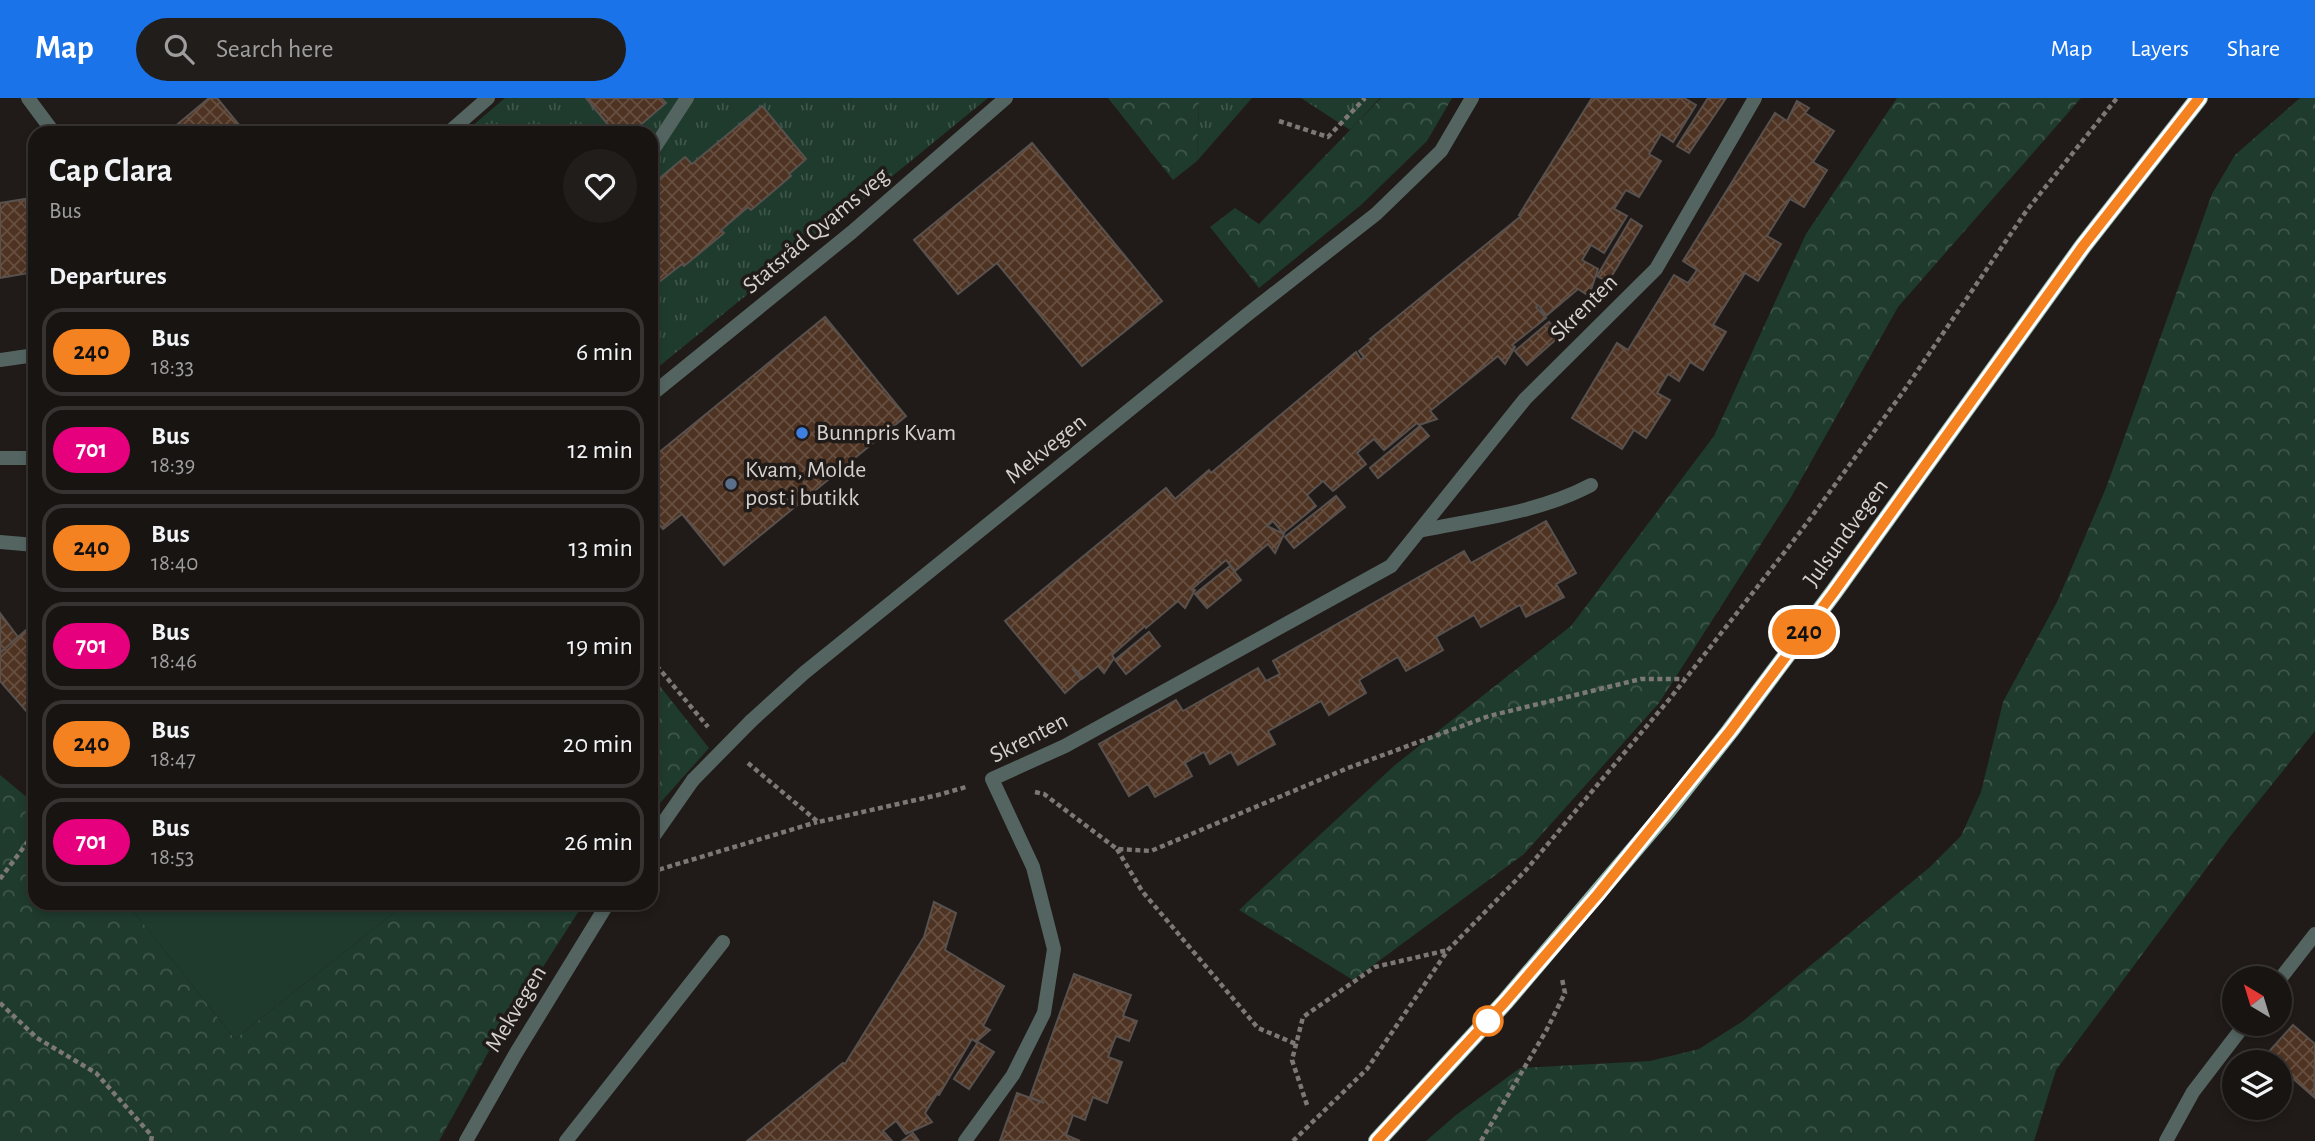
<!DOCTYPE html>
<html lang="en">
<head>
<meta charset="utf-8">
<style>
	body { margin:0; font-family:"Alegreya Sans",sans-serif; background:#211d1b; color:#f1f3f6; height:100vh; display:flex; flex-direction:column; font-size:26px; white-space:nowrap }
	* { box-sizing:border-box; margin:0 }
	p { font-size:23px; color:#9f9e9f }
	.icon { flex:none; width:38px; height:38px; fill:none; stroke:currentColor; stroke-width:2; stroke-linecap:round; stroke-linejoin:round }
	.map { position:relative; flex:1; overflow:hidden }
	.details { position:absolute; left:28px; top:28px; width:630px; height:784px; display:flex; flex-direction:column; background:#181412; border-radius:21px; box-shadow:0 4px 10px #0003,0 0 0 2px #363332 }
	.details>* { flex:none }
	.badge { padding:0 14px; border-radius:23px; font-size:24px; line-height:46px }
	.needle { width:46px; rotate:322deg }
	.controls { position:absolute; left:2222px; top:868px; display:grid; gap:14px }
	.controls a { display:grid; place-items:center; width:70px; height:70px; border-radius:50%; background:#181412; box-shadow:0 4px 10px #0003,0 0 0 2px #363332; font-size:35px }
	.map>.badge { position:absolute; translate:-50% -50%; box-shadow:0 0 0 4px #fff }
	h2 { padding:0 21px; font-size:26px; line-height:63px }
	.round { display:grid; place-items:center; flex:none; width:74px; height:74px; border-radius:37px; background:#211d1b }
	.headline { display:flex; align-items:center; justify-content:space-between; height:119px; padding:0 21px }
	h1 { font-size:33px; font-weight:700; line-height:52px }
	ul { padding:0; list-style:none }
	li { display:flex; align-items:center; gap:21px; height:88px; margin:0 14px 10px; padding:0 7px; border:4px solid #363332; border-radius:21px }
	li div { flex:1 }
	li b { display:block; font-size:26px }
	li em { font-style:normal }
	li .badge { min-width:77px; font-weight:700; text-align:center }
	header { display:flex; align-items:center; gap:42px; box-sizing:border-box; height:98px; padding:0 35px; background:#1a73e8; color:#fff }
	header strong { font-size:33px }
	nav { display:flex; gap:38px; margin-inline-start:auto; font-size:24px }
	.search { width:490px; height:63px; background:#211d1b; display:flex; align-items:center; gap:18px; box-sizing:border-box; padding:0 24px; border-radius:38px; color:#9f9e9f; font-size:26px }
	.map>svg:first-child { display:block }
	.grass { fill:url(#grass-tufts) }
	.forest { fill:url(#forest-crowns) }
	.pitch { fill:#1f3b2e }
	.building { fill:url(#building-cross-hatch); stroke:#58514e; stroke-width:2 }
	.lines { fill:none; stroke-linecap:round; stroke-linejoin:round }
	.path { stroke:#7c7875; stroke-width:4.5; stroke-dasharray:5 3.5; stroke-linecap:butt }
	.lane { stroke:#546561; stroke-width:14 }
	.street { stroke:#546561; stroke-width:14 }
	.primary { stroke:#8bafa7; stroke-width:18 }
	.street-bridge { stroke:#546561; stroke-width:14 }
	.line-casing { stroke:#fff; stroke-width:16 }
	.line { stroke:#f58220; stroke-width:10 }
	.shop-dot { fill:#3f7fe0; stroke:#201b18; stroke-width:2.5 }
	.service-dot { fill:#5c6f8a; stroke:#201b18; stroke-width:2.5 }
	.stop-dot { fill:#fff; stroke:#f58220; stroke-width:3.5 }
	.labels { text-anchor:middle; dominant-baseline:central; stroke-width:7; stroke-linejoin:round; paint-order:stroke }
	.street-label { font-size:24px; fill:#d4d0ce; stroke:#201b18 }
	.poi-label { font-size:24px; fill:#d4d0ce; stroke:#201b18; text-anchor:start }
</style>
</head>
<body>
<header>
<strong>Map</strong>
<div class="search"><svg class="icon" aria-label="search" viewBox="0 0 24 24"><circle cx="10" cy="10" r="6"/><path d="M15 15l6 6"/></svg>Search here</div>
<nav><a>Map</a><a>Layers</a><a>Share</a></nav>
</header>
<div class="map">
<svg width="2315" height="1043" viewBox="0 0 2315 1043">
	<defs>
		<pattern id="grass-tufts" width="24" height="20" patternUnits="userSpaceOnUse" patternTransform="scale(1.75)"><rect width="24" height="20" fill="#1f3b2e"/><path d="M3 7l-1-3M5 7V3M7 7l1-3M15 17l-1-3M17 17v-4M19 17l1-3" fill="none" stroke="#3f564b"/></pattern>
		<pattern id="forest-crowns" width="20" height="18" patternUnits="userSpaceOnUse" patternTransform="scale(1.75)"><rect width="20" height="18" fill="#1f3b2e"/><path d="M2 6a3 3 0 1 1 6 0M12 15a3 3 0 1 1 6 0" fill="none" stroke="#3f564b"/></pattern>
		<pattern id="building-cross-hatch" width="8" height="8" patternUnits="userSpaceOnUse" patternTransform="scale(1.75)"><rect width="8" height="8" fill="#4e3322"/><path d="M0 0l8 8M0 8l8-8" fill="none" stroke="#675041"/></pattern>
	</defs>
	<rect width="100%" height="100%" fill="#201b18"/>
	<g class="grass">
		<path d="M505 0H988L651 275V35H464Z"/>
		<path d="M1199 0H1252L1197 63Z"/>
		<path d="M1301 0H1380L1350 32Z"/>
	</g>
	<g class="forest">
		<path d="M1108 0H1199L1197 63 1173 82Z"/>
		<path d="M1381 0H1452L1427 43 1361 107 1259 190 1210 129 1235 110 1259 126Z"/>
		<path d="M1897 0H2081L1898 209 1790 401 1659 605 1524 756 1353 882 1239 812 1395 667 1571 528 1714 338 1806 136Z"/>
		<path d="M2300 0H2315V633L2232 736 2056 972 2034 1043H1426L1456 1017 1520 970 1650 963 1699 951 1743 923 1930 769 1961 738 1981 694 2003 604 2057 504 2106 390 2212 96 2235 57Z"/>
		<path d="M651 577 709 650 651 715Z"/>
		<path d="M0 677 35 706V805H127L235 941 406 805H584L489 953 439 1043H0Z"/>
	</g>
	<path class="pitch" d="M127 805H406L235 941Z"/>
	<g class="building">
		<path d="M209 0H217L245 34 167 35Z"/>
		<path d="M586 0H661L666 5 631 35H615Z"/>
		<path d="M1592 0H1684L1696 7 1673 44 1661 36 1649 56 1661 63 1639 99 1626 92 1614 111 1627 118 1604 155 1591 147 1582 162 1598 171 1589 198 1578 191 1546 218 1538 207 1536 209 1546 220 1512 247 1515 249 1505 266 1498 258 1430 313 1437 321 1419 327 1417 325 1384 352 1374 341 1357 355 1366 366 1333 393 1323 383 1307 397 1316 408 1283 435 1273 423 1267 428 1284 436 1275 455 1268 446 1235 473 1226 462 1192 491 1195 492 1185 510 1178 503 1146 530 1145 528 1112 557 1114 560 1104 575 1098 568 1082 581 1072 570 1081 581 1065 595 1005 523 1166 390 1175 401 1209 372 1211 375 1356 254 1361 262 1364 259 1359 253 1372 242 1370 241 1521 118 1519 117Z"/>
		<path d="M1708 0H1726L1689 55 1677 48Z"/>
		<path d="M1797 3 1809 10 1805 15 1834 33 1813 64 1827 72 1804 109 1790 101 1767 138 1781 146 1758 183 1745 175 1713 227 1726 234 1703 272 1690 264 1679 283 1668 276 1657 295 1670 302 1646 340 1634 332 1622 351 1572 320 1617 245 1628 252 1674 177 1688 185 1697 172 1683 163 1775 15 1787 23Z"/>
		<path d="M762 8 806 61 789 76 791 78 751 112 748 109 721 132 724 135 684 168 682 166 654 188 656 191 651 195V80L655 84 685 59 692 66Z"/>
		<path d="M1032 45 1162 203 1082 268 997 165 958 196 914 142Z"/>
		<path d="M25 101 29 121 35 120V174L0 180V105Z"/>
		<path d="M1631 121 1642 128 1608 184 1597 178Z"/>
		<path d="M825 219 906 318 724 467 682 416 663 431 651 417V361Z"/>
		<path d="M1549 224 1561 237 1527 267 1515 253Z"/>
		<path d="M1420 328 1429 338 1378 380 1370 370Z"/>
		<path d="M1336 398 1345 409 1294 450 1285 439Z"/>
		<path d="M1546 423 1576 475 1556 486 1564 499 1526 519 1520 507 1481 529 1474 517 1436 539 1443 552 1406 573 1398 559 1359 582 1366 595 1329 617 1321 603 1268 633 1275 646 1238 667 1231 654 1210 666 1204 654 1185 665 1192 678 1155 699 1148 686 1129 698 1099 646 1176 602 1183 613 1258 570 1266 583 1280 576 1273 563 1464 453 1471 465Z"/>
		<path d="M1230 468 1241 482 1207 510 1195 496Z"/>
		<path d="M0 515 18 539 0 555Z"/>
		<path d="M35 524V623L0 583V555Z"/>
		<path d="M1149 534 1160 548 1126 576 1115 562Z"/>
		<path d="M934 804 956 815 945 852 1004 888 983 928 990 932 976 944 972 941 939 997 937 996 925 1015 932 1024 906 1036 896 1023 883 1033 892 1043H747L843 965 845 966 924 839Z"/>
		<path d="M1074 876 1131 897 1123 918 1137 923 1129 943 1116 938 1108 959 1122 964 1107 1005 1093 999 1085 1022 1073 1017 1066 1037 1080 1043H1000L1017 995 1044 1005 1030 999Z"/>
		<path d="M2293 927 2315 946 2314 999 2280 969V964H2274L2266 957Z"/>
		<path d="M978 944 994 954 969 991 954 981Z"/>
		<path d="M913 1035 919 1043H902Z"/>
	</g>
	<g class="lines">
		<g class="path">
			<path d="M1279 23 1328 39 1365 0"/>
			<path d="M651 561 708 629"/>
			<path d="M748 665 818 724 938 697 966 689"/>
			<path d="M1035 694 1044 696 1117 751 1151 753 1348 670 1489 618 1641 581H1684"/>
			<path d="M1117 751 1142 793 1258 930 1296 946"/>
			<path d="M651 774 817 724"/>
			<path d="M0 781 35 734"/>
			<path d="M0 905 37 940 96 975 152 1038 151 1043"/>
			<path d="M1307 1007 1292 962 1303 919 1375 869 1448 852"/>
			<path d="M1293 1043 1367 971 1448 852 1526 772 1672 598 1801 433 1903 294 2027 112 2117 0"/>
			<path d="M1481 1043 1546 933 1565 895 1562 881"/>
		</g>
		<g class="lane">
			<path d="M28 0 54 35"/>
			<path d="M651 55 687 0"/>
			<path d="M651 297 852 134 1006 0"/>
			<path d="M1419 433C1477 421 1538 415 1591 387"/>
			<path d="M2280 881 2315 836"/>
			<path d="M566 1043 723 844"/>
			<path d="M2166 1043 2193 994 2245 926"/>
		</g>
		<g class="street">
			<path d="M448 35 488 0"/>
			<path d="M0 262 35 257"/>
			<path d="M0 360H35"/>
			<path d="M0 444 35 447"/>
			<path d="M751 623 804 575 1248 216 1376 116 1441 53 1472 0"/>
			<path d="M651 742 693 682"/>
			<path d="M466 1043 516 955 608 805"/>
			<path d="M965 1043 1013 977 1044 915 1054 851 1033 769 992 681 1065 648 1391 468 1525 301 1656 171 1755 0"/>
		</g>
		<path class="primary" d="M1377 1043 1505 904 1667 713 1730 633 1834 494 2083 148 2199 0"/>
		<path class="street-bridge" d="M693 682 751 623"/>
	</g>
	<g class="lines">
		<g class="line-casing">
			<path id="line" d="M1377 1043 1505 904 1598 796 1730 633 1834 494 2083 148 2199 0"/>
		</g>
		<use href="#line" class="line"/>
	</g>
	<circle class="shop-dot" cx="802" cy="335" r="7"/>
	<circle class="service-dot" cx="731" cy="386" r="7"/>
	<circle class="stop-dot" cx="1488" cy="923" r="14"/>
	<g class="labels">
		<g class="street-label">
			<text transform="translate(816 133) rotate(-40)">Statsråd Qvams veg</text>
			<text transform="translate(1584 210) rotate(-45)">Skrenten</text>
			<text transform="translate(1046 351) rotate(-39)">Mekvegen</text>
			<text transform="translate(1846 435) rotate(-54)">Julsundvegen</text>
			<text transform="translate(1029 640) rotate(-27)">Skrenten</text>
			<text transform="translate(516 911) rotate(-59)">Mekvegen</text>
		</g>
		<g class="poi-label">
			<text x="816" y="335">Bunnpris Kvam</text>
			<text x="745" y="372">Kvam, Molde<tspan x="745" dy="28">post i butikk</tspan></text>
		</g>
	</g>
</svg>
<div class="controls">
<a><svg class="needle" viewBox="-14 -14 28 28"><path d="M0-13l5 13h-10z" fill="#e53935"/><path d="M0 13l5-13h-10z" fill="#9f9e9f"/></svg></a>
<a><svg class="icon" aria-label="layers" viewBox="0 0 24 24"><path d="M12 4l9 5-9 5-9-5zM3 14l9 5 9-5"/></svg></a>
</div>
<b class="badge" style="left:1804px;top:534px;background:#f58220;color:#111">240</b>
<section class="details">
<div class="headline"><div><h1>Cap Clara</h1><p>Bus</p></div><a class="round"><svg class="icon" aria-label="heart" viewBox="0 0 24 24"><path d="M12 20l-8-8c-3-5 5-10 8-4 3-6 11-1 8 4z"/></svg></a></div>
<h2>Departures</h2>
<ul>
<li><span class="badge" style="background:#f58220;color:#111">240</span><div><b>Bus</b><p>18:33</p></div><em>6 min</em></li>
<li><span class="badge" style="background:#e6007e;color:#fff">701</span><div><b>Bus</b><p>18:39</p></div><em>12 min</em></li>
<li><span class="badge" style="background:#f58220;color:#111">240</span><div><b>Bus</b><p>18:40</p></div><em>13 min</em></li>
<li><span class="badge" style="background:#e6007e;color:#fff">701</span><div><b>Bus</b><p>18:46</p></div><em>19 min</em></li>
<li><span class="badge" style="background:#f58220;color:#111">240</span><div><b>Bus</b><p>18:47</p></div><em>20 min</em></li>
<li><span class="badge" style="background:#e6007e;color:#fff">701</span><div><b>Bus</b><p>18:53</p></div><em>26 min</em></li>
</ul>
</section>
</div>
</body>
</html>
